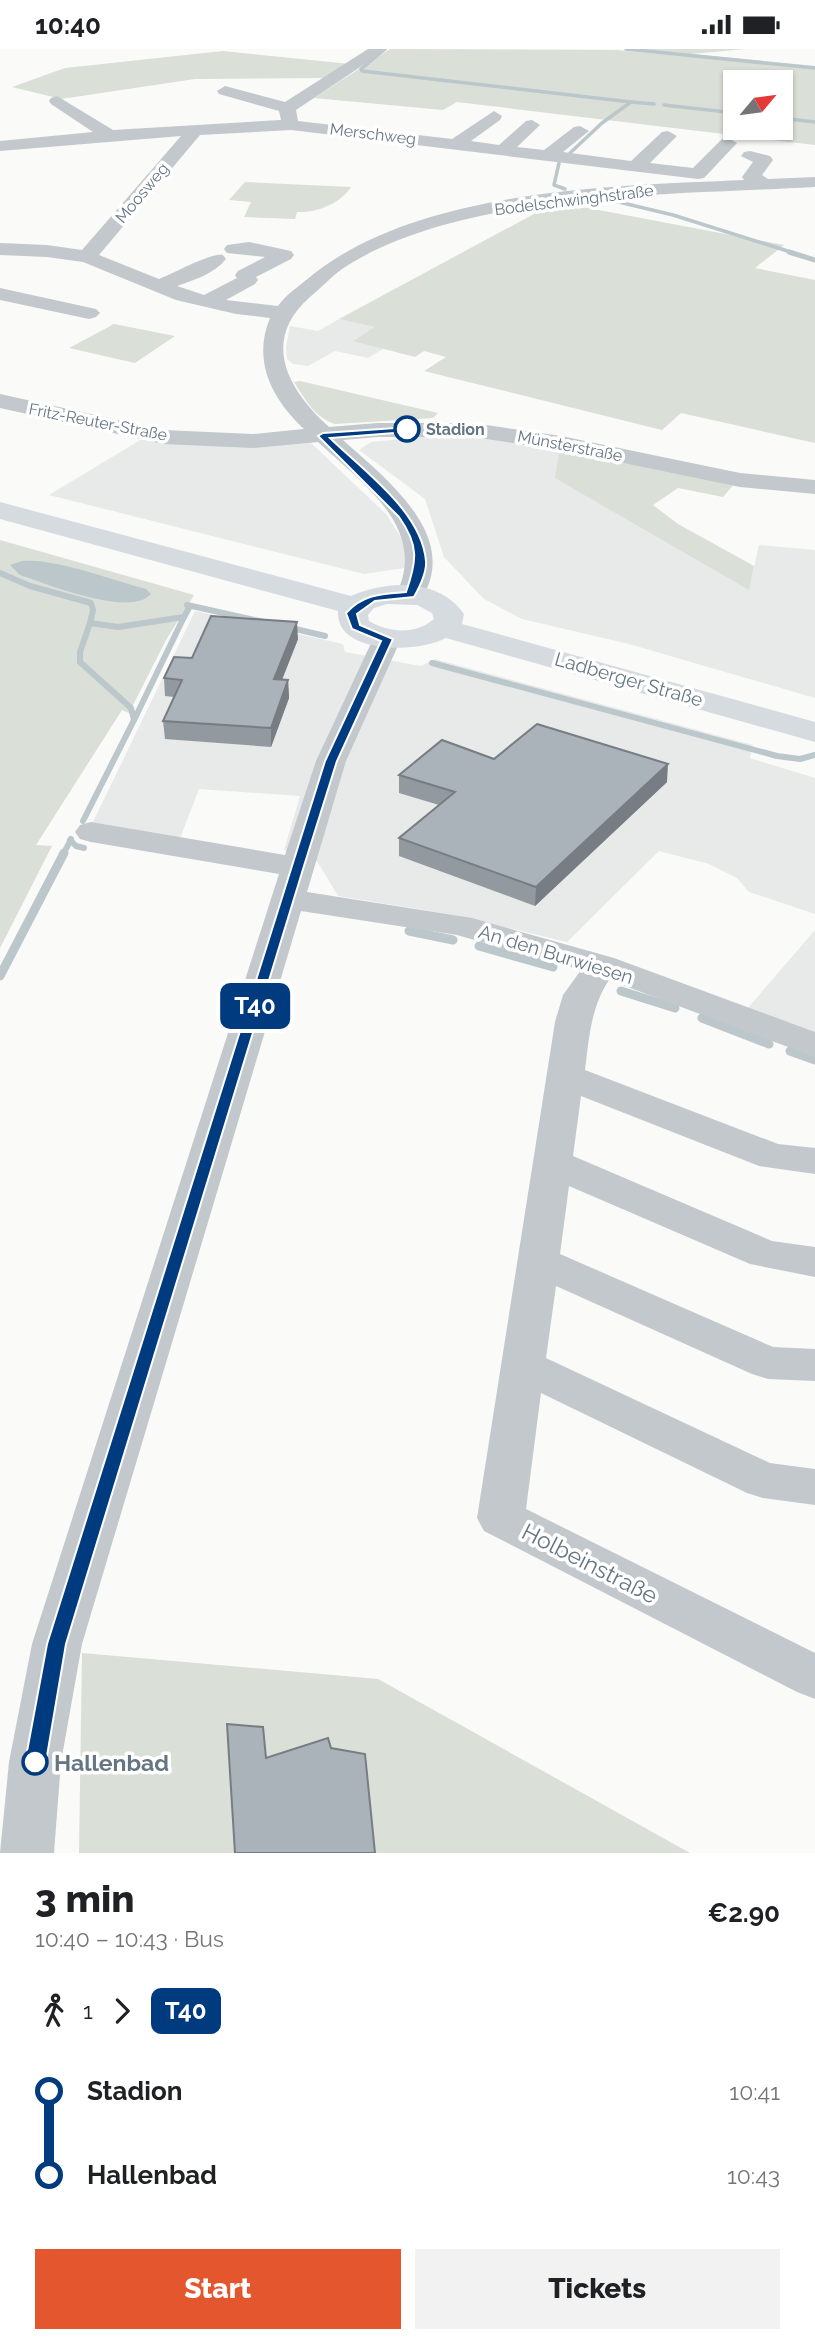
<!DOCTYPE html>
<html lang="en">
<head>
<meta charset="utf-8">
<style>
	body { margin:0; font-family:Raleway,sans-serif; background:#f2f2f2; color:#202124; height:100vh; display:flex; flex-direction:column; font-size:26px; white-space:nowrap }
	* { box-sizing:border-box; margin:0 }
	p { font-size:23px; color:#757577 }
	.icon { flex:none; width:38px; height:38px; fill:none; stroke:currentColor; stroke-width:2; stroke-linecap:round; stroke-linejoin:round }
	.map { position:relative; height:1804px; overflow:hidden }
	.side { display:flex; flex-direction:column; background:#fff; flex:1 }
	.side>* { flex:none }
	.badge { padding:0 14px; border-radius:10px; font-size:24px; line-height:46px }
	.needle { width:46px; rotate:61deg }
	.fabs { position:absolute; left:723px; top:21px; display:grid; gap:14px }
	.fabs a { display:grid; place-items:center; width:70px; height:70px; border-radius:0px; background:#fff; box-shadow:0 2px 5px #0004; font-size:35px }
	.map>.badge { position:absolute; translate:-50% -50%; box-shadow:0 0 0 4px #fff }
	.legs { display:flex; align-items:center; gap:10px; height:77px; padding:0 35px; font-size:23px }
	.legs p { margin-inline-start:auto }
	.headline { display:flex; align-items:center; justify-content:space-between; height:119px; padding:0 35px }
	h1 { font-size:38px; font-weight:800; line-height:52px }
	.action { display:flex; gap:14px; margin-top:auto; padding:14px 35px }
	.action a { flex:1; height:80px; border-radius:0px; background:#e4572e; color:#fff; font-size:28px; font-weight:800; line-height:80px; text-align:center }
	.action a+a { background:#f2f2f2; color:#202124 }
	ul { padding:0 35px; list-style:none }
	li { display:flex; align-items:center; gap:24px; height:84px; font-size:26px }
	li i { display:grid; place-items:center; width:10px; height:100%; margin:0 9px; background:currentColor }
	li i::after { content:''; width:18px; height:18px; margin:-9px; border:5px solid; border-radius:50%; background:#fff }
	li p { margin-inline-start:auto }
	li:first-child i { background:linear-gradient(#0000 50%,currentColor 0) }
	li:last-child i { background:linear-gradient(currentColor 50%,#0000 0) }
	.status { display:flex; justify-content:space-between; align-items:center; height:49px; padding:0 35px; background:#fff; direction:ltr }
	.status svg { height:19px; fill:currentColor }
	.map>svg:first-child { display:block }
	.built { fill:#e8e9e9 }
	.green { fill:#dadfd7; fill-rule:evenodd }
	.water { fill:#bbc7cb }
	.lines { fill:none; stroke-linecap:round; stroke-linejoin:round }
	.stream-far3 { stroke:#bbc7cb; stroke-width:3.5 }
	.stream-far2 { stroke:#bbc7cb; stroke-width:5 }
	.stream-far1 { stroke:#bbc7cb; stroke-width:6 }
	.stream { stroke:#bbc7cb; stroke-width:9 }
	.minor { fill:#c3c8cc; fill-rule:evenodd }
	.major { fill:#d6dbdf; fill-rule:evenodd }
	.wall { fill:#929a9f }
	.shaded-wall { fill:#777d82 }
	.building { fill:#aab3b9; stroke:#777d82; stroke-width:2 }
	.line-1 { fill:#003b80; stroke:#fff; stroke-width:2 }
	.stop-1-dot { fill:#fff; stroke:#003b80; stroke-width:3.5 }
	.labels { text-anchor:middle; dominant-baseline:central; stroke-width:7; stroke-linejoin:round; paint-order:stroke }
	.far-street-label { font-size:16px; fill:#657683; stroke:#fff }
	.far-stop-label { font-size:16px; font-weight:bold; fill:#657683; stroke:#fff; text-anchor:start }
	.street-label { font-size:19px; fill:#657683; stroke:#fff }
	.near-street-label { font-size:23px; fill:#657683; stroke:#fff }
	.near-stop-label { font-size:23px; font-weight:bold; fill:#657683; stroke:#fff; text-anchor:start }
</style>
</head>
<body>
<div class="status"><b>10:40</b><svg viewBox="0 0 49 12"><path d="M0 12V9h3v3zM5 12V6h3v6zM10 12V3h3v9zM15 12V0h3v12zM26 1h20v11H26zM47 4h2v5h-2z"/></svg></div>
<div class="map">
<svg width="815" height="1804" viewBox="0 0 815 1804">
	<rect width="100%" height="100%" fill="#fafaf8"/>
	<g class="built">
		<path d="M339 270 376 278 354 291 385 299 368 309 335 302 308 317 293 315 287 310 286 298 290 277 318 282Z"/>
		<path d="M433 387 499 390 560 398 749 540 759 496 815 501V649L629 595 522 570 484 550 444 508 425 450 359 401 371 393Z"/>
		<path d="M142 390 309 392 387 466 406 497 405 519 364 525 49 446Z"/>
		<path d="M195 562 343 595 345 603 421 617 435 610 753 696 750 709 815 729V865L749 843 737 829 709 815 659 802 567 893 448 865 338 847 317 812 284 801 300 747 199 740 179 792 91 777Z"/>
		<path d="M815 881V984L747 960Z"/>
	</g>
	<g class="green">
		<path d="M390 0 617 1 680 7 683 5 636 0H746L691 5 815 17V96L457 53 443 61 314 49ZM735 33H780V79H735Z"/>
		<path d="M223 2 350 15 328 29 195 30 61 50 12 38 65 19Z"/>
		<path d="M245 133 351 138C340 155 316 164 297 163L295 170 244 168 251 153 229 151Z"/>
		<path d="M556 153 784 196 755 219 815 231V394L681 364 662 381 424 322 446 308 424 302 415 308 353 292 375 278 339 270Z"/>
		<path d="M114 275 175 287 135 314 69 299Z"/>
		<path d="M300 332 438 364 433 369 335 375C315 369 305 350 294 333Z"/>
		<path d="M560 398 735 434 723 448 678 439 653 456 678 475 754 517 749 541 555 429Z"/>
		<path d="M0 491 194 546 166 591 129 664 122 661 36 796 52 797 0 899Z"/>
		<path d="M82 1604 378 1630 690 1804H79Z"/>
	</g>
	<path class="water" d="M22 512C55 509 112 531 146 540L151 545C131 569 47 535 20 526L10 516Z"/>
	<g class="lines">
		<g class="stream-far3">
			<path d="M385 0 361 20 362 22 631 53 602 74 570 104"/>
			<path d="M626 0 815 19"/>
			<path d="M631 53 654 55"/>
			<path d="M664 56 735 64"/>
			<path d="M780 69 815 73"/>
			<path d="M559 114 554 136 565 140"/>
			<path d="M602 149 673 166 794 204"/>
		</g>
		<path class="stream-far2" d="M789 203 815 211"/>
		<g class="stream-far1">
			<path d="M0 524 30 537 91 554 93 561 90 574 118 578 184 568 190 557"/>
			<path d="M187 556 264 573"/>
			<path d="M287 578 325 587"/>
			<path d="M432 614 777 707 800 710 815 706"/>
			<path d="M134 671 184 568"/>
			<path d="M83 772 134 671 131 659 80 613V603L90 574"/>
			<path d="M70 791 76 797 84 799"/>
			<path d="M63 806 71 790"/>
		</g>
		<g class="stream">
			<path d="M409 882 453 891"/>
			<path d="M479 897 553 918"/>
			<path d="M0 927 64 804"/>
			<path d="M621 942 675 959"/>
			<path d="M702 969 769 995"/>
			<path d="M790 1002 815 1011"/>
		</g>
		<g class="minor">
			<path d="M368 0H387L296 61 298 72 452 90 494 62 502 67 500 71 471 92 499 96 526 72 532 71 540 76 517 98 544 101 574 78 580 77 589 82 563 103 631 112 662 83 668 82 677 87 650 114 693 119 722 90 728 89 737 94 704 129 698 130 291 81 200 86 99 206 159 230C174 224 212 203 223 206L226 210C214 225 194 231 177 237L204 246 237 229 235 226 238 222 265 208 227 204 224 200 227 196 249 193 291 202 294 206 291 210 256 228 258 231 255 235 226 251 278 257C285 247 295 240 305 232 412 140 609 137 744 131L742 128 753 113 741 107 744 103 750 102 770 107 773 111 762 126 768 130 815 128V138C676 146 460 142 342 220 331 228 321 239 310 248 260 292 288 341 329 378L378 374H473L561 387 740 424 815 431V445L740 438 561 401 473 388H378L343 391C386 430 463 488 420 552L410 554 400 552 396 546C429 479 362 434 318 393L253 399 163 395 0 359V345L163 381 253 385 304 380C272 350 252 312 270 269L236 265 176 251 83 213 47 208 0 206V194L47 196 82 201 181 87 0 102V92L93 83 51 55 49 52 51 49 57 47 113 81 281 71 279 62 219 45 217 42 225 37 285 53Z"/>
			<path d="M0 239 96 260 100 264 96 268 89 270 0 251Z"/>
			<path d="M387 582 397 584 401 590 346 712 307 843 472 869 614 909 815 983V1008L609 931C591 958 589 989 585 1021L778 1095 815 1099V1125L759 1117 581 1047 573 1107 772 1192 815 1198V1228L750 1215 569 1137 560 1205 773 1298 815 1300V1332L768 1330 752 1325 556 1237 546 1309 770 1414 815 1420V1456L763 1449 747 1444 541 1344 526 1460 815 1604V1650L797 1643 484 1482 477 1469 555 973 563 946 581 921 457 886 301 862 82 1595 61 1713 54 1804H0L9 1713 32 1595 279 825 91 793 80 790 75 783 80 776 91 773 285 806 316 712 373 590 377 584Z"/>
		</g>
		<path class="major" d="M0 453 351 547C388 531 439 529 464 565L462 575 815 673V693L446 589C419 604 335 606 338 562L0 470ZM387 555 417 556 432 564 434 570C415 586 390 584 369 572L368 566 374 559Z"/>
	</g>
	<g class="wall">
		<path d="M298 590 282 631H288L289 649 271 698 165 690 163 672 174 648 165 647 164 629 192 609Z"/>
		<path d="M494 710 667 733 535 857 399 807V789L439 756 399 744V726Z"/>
	</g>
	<g class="shaded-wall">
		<path d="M297 573 298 590 275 648 274 630Z"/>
		<path d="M288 631 289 649 271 698V679Z"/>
		<path d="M668 715 667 733 535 857 536 838Z"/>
	</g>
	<g class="building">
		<path d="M211 567 297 573 274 630 288 631 271 679 163 672 182 631 164 629 174 608 192 609Z"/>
		<path d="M537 675 668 715 536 838 399 789 455 743 399 726 442 691 494 710Z"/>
		<path d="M227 1675 263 1678 266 1709 328 1689 331 1699 365 1705 375 1804H235Z"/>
	</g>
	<path class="line-1" d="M410 378 412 380 407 383 330 389C364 422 422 463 426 512 427 522 419 539 414 548L375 552 357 565 360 576 393 590 337 712 304 817 66 1595 46 1713 43 1720 35 1722 28 1720 25 1713 47 1595 325 712 381 592 352 580 346 564C363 545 381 545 406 543 417 512 419 496 399 468L318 387 323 384Z"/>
	<g class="stop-1-dot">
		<circle cx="407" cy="380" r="12"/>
		<circle cx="35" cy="1713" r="12"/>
	</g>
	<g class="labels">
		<g class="far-street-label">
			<text transform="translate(373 85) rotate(7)">Merschweg</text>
			<text transform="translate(142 144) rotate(-50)">Moosweg</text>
			<text transform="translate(574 151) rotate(-7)">Bodelschwinghstraße</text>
			<text transform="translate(98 373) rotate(11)">Fritz-Reuter-Straße</text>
			<text transform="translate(570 397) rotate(11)">Münsterstraße</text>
		</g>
		<g class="far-stop-label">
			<text x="426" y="380">Stadion</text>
		</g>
		<g class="street-label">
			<text transform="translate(629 630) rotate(16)">Ladberger Straße</text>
			<text transform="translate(556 905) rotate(17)">An den Burwiesen</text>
		</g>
		<g class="near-street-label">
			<text transform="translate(590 1514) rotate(27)">Holbeinstraße</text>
		</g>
		<g class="near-stop-label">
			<text x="54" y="1713">Hallenbad</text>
		</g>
	</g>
</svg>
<div class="fabs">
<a><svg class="needle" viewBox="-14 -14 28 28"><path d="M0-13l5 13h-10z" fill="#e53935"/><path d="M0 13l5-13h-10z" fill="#757577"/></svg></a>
</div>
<b class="badge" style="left:255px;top:957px;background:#003b80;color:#fff">T40</b>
</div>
<section class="side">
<div class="headline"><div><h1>3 min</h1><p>10:40 – 10:43 · Bus</p></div><b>€2.90</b></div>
<div class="legs"><svg class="icon" aria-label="walk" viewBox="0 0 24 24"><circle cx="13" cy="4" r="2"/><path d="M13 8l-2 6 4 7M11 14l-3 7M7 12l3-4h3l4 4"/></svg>1<svg class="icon" aria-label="forward" viewBox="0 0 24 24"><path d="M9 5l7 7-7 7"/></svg><b class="badge" style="background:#003b80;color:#fff">T40</b></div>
<ul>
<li><i style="color:#003b80"></i><b>Stadion</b><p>10:41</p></li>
<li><i style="color:#003b80"></i><b>Hallenbad</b><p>10:43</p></li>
</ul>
<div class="action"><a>Start</a><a>Tickets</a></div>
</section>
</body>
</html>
